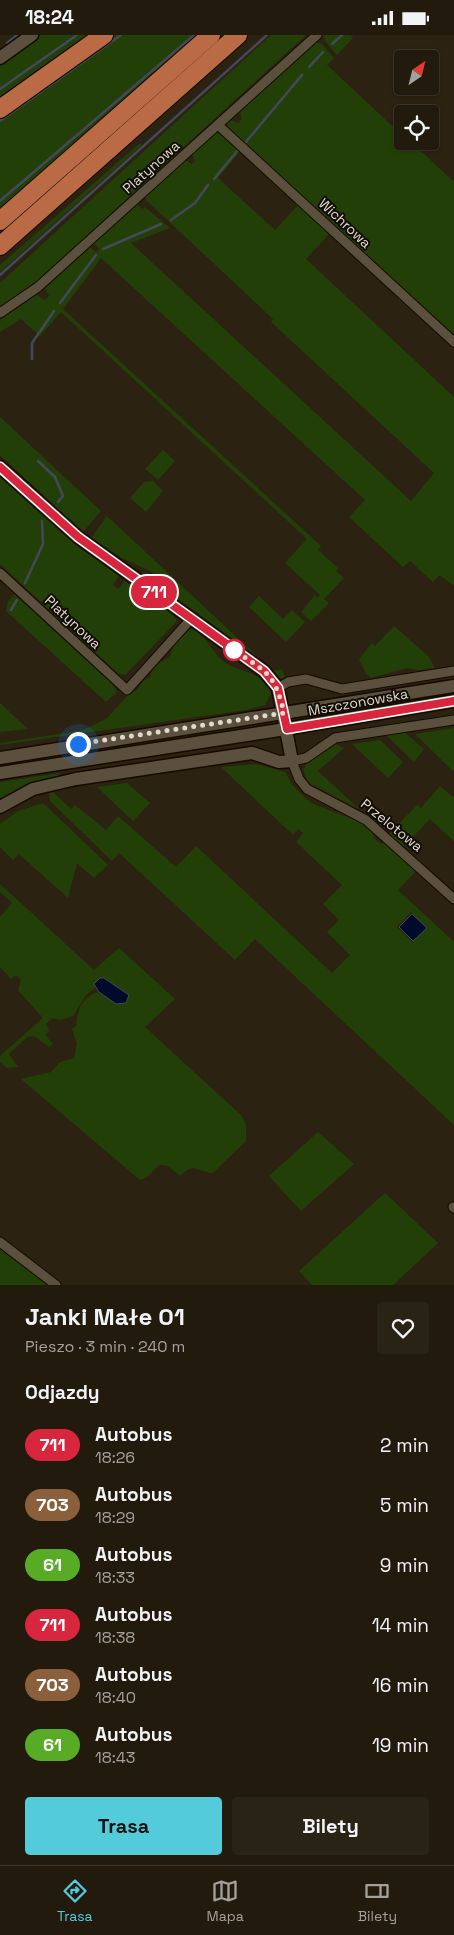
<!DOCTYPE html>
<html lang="pl">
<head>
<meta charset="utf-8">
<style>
	body { margin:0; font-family:"Space Grotesk",sans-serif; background:#292316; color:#f1f3f6; height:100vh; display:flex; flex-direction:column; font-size:19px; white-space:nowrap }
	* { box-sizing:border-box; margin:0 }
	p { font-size:16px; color:#a2a19d }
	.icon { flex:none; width:28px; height:28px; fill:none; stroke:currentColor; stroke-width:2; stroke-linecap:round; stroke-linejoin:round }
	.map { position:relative; height:1250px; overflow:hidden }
	.drawer { display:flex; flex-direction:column; background:#211a0d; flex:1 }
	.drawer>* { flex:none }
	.badge { padding:0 10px; border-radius:16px; font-size:18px; line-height:32px }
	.needle { width:32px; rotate:35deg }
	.tools { position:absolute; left:394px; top:15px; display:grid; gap:10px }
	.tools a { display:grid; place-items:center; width:45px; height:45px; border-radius:5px; background:#211a0d; box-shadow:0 1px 4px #0004,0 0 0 1px #3e382e; font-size:25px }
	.you { position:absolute; width:25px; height:25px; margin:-12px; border:4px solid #fff; border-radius:50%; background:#1a73e8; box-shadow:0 0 0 8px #1a73e833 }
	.map>.badge { position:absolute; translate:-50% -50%; box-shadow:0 0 0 2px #fff }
	h2 { padding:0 25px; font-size:19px; line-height:45px }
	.round { display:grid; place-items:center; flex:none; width:52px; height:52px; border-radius:5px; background:#292316 }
	.head { display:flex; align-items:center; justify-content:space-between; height:85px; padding:0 25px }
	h1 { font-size:24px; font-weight:600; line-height:38px }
	.button { display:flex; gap:10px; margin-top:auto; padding:10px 25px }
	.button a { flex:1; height:58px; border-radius:5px; background:#53cbdb; color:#111; font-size:20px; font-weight:600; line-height:58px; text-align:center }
	.button a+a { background:#292316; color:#f1f3f6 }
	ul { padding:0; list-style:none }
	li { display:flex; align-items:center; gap:15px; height:60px; padding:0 25px }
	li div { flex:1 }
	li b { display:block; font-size:19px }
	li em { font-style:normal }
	li .badge { min-width:55px; font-weight:700; text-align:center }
	.status { display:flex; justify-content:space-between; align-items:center; height:35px; padding:0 25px; background:#211a0d; direction:ltr }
	.status svg { height:14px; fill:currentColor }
	.dock { display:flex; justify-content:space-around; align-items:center; height:70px; border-top:1px solid #3e382e; background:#211a0d; font-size:14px; color:#a2a19d }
	.dock a { display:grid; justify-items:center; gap:2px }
	.dock .on { color:#53cbdb }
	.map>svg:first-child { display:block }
	.green { fill:#233f08; fill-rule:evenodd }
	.water { fill:#000a2b; stroke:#43485c }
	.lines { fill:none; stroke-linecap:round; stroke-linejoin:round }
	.stream { stroke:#43485c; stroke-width:2.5 }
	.street-casing { stroke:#150b00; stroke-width:11 }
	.secondary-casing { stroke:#150b00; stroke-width:15 }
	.highway-casing { stroke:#150b00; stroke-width:20 }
	.street { stroke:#5b503d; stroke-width:9 }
	.secondary { stroke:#5b503d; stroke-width:12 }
	.highway { stroke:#ba6b45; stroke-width:18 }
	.line-casing { stroke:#fff; stroke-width:11 }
	.line { stroke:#d7263d; stroke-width:8 }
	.walk { stroke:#e0d9ce; stroke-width:5; stroke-dasharray:0 9 }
	.stop-dot { fill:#fff; stroke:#d7263d; stroke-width:2.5 }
	.labels { text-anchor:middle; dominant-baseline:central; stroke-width:4; stroke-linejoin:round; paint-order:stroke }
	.street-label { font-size:14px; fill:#e0d9ce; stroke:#110d06 }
</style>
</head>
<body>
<div class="status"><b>18:24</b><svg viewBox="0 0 49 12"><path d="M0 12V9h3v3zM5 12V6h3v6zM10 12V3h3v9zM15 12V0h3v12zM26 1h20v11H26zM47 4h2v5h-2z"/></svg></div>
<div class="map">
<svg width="454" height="1250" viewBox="0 0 454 1250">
	<rect width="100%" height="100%" fill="#2c2211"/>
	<g class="green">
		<path d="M41 0H86L0 61V30Z"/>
		<path d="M113 0H198L0 174V80Z"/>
		<path d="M271 0H306L24 258 0 273V248Z"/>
		<path d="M324 0H351L353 3 337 20 325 6Z"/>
		<path d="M315 7 322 9 334 23 327 30 402 100V106H410L454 147V304L227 93 226 88 230 85 238 88 242 84 240 76Z"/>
		<path d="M216 97H220L242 114 218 143 275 195 300 168 331 197 306 224 454 362V551L440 540 433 547 410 526 403 532 349 482 365 465 101 223 63 274 321 511 318 515 338 533 336 536 344 543 324 564 329 568 311 586 301 577 315 560 317 563 320 560 285 528 307 504 61 277 40 301 21 284 0 297V285L37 260 45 265 49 261 45 253 90 212 96 217 99 214 94 208 137 170 143 174 145 172 170 193 131 208 411 466 434 438 271 287 273 284 146 165 145 161 185 125 192 129 195 127 192 119Z"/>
		<path d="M140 108 142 110 0 237V230Z"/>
		<path d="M0 382 101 476 83 497 0 420Z"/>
		<path d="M163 415 175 426 158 445 145 434Z"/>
		<path d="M0 440 79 512 119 541 113 550 118 554 125 546 171 578 177 586 126 639H119L0 529Z"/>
		<path d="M153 446 163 456 146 477 130 463 144 447Z"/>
		<path d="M107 481 273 636 282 634 285 643 282 644 210 592 212 589 176 563 152 537 122 523 91 503Z"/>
		<path d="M14 559 112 649 117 657 106 667 6 576 8 567Z"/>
		<path d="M259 561 283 584 292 575 305 587 286 607 249 572Z"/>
		<path d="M394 591 428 621 435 633 418 635 407 633 371 643 365 637 359 624 372 608 375 611Z"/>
		<path d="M192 594C205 598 214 621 227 629 243 638 263 637 271 658L265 670 246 675 0 710V708L79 696 92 691 107 683 129 659 137 655 143 646 150 642C152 630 164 626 171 620 171 610 184 597 192 594Z"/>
		<path d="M0 668 28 694 0 697Z"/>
		<path d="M454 693V737L415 699Z"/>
		<path d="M404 697 424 714 414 727 386 700Z"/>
		<path d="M380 705 403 727 388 743 352 709Z"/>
		<path d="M335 709 344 713 318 736 359 774 307 747 303 734 306 731 305 729Z"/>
		<path d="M256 729 285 737 293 751 311 768 368 790 375 804 380 808 389 809 417 835 398 855 454 907V1090L255 904 235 925 119 818 112 826 50 766 49 757 52 756 71 774 75 770 106 795 118 781 176 832 196 811 332 938 350 920 327 897 339 885 323 869 342 850 296 807 303 798 298 794 293 800 221 732ZM411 877 426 893 412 907 397 892Z"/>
		<path d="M60 738 58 742 29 750 0 764V747Z"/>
		<path d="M127 748 150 768 133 786 97 752Z"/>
		<path d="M440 751 454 763V806L430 784 404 811 388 801 391 797 417 770 421 773Z"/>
		<path d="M43 768 108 830 94 843 77 828 68 863 19 819 13 825 0 812V789L18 776Z"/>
		<path d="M0 849 94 935 119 913 175 964 145 992 242 1081 246 1090V1106L213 1138C196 1137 195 1126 180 1141L168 1131 159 1130 147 1142 140 1145 21 1044 51 1037 60 1027 74 1023 77 1009 72 994 76 991C77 976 83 960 99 957L111 965 127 958 104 943 95 949 96 952 86 960 73 981 61 985 52 983 46 989 49 996 45 1000 53 1009 49 1012 34 1001 27 1002 9 1019 18 1032 7 1033 0 1027V1021L43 983 18 955 21 945 16 940 11 944 0 932V882L12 868 0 857Z"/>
		<path d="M318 1097 354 1129 301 1176 269 1141Z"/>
		<path d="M385 1158 438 1208 393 1250H312L299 1236Z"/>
		<path d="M0 1214 47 1250H0Z"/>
	</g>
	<g class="water">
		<path d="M412 879 427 893 413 906 399 892Z"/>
		<path d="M100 943H104L126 958 129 960 126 968 116 969 99 957 94 949Z"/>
	</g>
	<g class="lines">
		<g class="stream">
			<path d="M7 8 17 0"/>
			<path d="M332 9 342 0"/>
			<path d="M309 32 323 17"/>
			<path d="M0 54 77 0"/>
			<path d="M0 86 121 0"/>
			<path d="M245 108 302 40"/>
			<path d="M214 144 238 115"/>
			<path d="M0 166 194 0"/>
			<path d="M171 185 195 168 208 150"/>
			<path d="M103 214 161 189"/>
			<path d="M0 240 267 0"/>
			<path d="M60 268 96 220"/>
			<path d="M32 324V308L54 276"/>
			<path d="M38 426 55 442 63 461 58 467"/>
			<path d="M25 548 43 509 42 486"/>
			<path d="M11 575 17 565"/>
		</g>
		<g class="street-casing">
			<g id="street">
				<path d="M218 90 454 307"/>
				<path d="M0 278 38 252 317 0"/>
				<path d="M0 538 127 655 191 584"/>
				<path d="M278 653 288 647 306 644 342 654 454 636"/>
				<path d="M454 685 335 703 306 723 292 726 299 744 307 754 366 785 454 864"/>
				<path d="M453 1172 454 1173"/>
				<path d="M0 1207 56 1250"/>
			</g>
		</g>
		<g class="secondary-casing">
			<g id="secondary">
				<path d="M0 23 32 0"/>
				<path d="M0 432 78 502 264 636 278 653 292 726 279 727 252 718 76 744 33 754 0 772"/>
				<path d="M0 723 454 651"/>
				<path d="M0 738 273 696 454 666"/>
			</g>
		</g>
		<g class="highway-casing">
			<g id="highway">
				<path d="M0 74 104 0"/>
				<path d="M0 186 211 0"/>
				<path d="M0 211 238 0"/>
			</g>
		</g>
		<use href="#street" class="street"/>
		<use href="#secondary" class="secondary"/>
		<use href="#highway" class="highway"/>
	</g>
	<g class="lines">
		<g class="line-casing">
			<path id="line" d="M0 432 78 502 264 636 278 653 287 694 454 666"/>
		</g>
		<use href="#line" class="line"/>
		<path class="walk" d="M78 709 284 678C275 638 266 637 234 615"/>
	</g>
	<circle class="stop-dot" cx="234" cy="615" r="10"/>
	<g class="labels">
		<g class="street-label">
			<text transform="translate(151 132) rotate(-42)">Platynowa</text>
			<text transform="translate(345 188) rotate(43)">Wichrowa</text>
			<text transform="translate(73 587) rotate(43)">Platynowa</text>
			<text transform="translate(358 667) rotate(-10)">Mszczonowska</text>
			<text transform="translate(392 790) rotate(39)">Przelotowa</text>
		</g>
	</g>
</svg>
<div class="tools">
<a><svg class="needle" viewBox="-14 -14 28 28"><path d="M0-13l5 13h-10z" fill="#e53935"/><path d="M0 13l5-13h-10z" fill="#a2a19d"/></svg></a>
<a><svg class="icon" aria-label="locate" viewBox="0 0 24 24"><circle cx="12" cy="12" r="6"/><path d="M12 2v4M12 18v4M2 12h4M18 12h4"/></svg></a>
</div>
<div class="you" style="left:78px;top:709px"></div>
<b class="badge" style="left:154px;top:557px;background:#d7263d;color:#fff">711</b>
</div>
<section class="drawer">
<div class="head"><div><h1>Janki Małe 01</h1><p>Pieszo · 3 min · 240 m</p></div><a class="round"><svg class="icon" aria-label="heart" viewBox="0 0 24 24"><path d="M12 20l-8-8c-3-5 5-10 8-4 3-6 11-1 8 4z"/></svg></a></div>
<h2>Odjazdy</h2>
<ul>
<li><span class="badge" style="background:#d7263d;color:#fff">711</span><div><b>Autobus</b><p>18:26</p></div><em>2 min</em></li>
<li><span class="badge" style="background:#8b5e3c;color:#fff">703</span><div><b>Autobus</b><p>18:29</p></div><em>5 min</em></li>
<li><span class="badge" style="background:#58ac25;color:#fff">61</span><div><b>Autobus</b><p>18:33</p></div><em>9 min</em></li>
<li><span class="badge" style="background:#d7263d;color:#fff">711</span><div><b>Autobus</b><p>18:38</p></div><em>14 min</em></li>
<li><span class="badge" style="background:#8b5e3c;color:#fff">703</span><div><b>Autobus</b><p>18:40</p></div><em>16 min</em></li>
<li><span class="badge" style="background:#58ac25;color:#fff">61</span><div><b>Autobus</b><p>18:43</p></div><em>19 min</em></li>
</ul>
<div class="button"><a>Trasa</a><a>Bilety</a></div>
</section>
<nav class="dock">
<a class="on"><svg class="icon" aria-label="directions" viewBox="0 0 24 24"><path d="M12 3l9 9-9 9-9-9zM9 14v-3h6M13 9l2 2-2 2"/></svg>Trasa</a>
<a><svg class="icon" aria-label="map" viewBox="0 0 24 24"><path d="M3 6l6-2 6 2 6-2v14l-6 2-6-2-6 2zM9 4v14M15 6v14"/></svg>Mapa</a>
<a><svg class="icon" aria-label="tickets" viewBox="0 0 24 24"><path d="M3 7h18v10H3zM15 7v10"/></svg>Bilety</a>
</nav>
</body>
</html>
